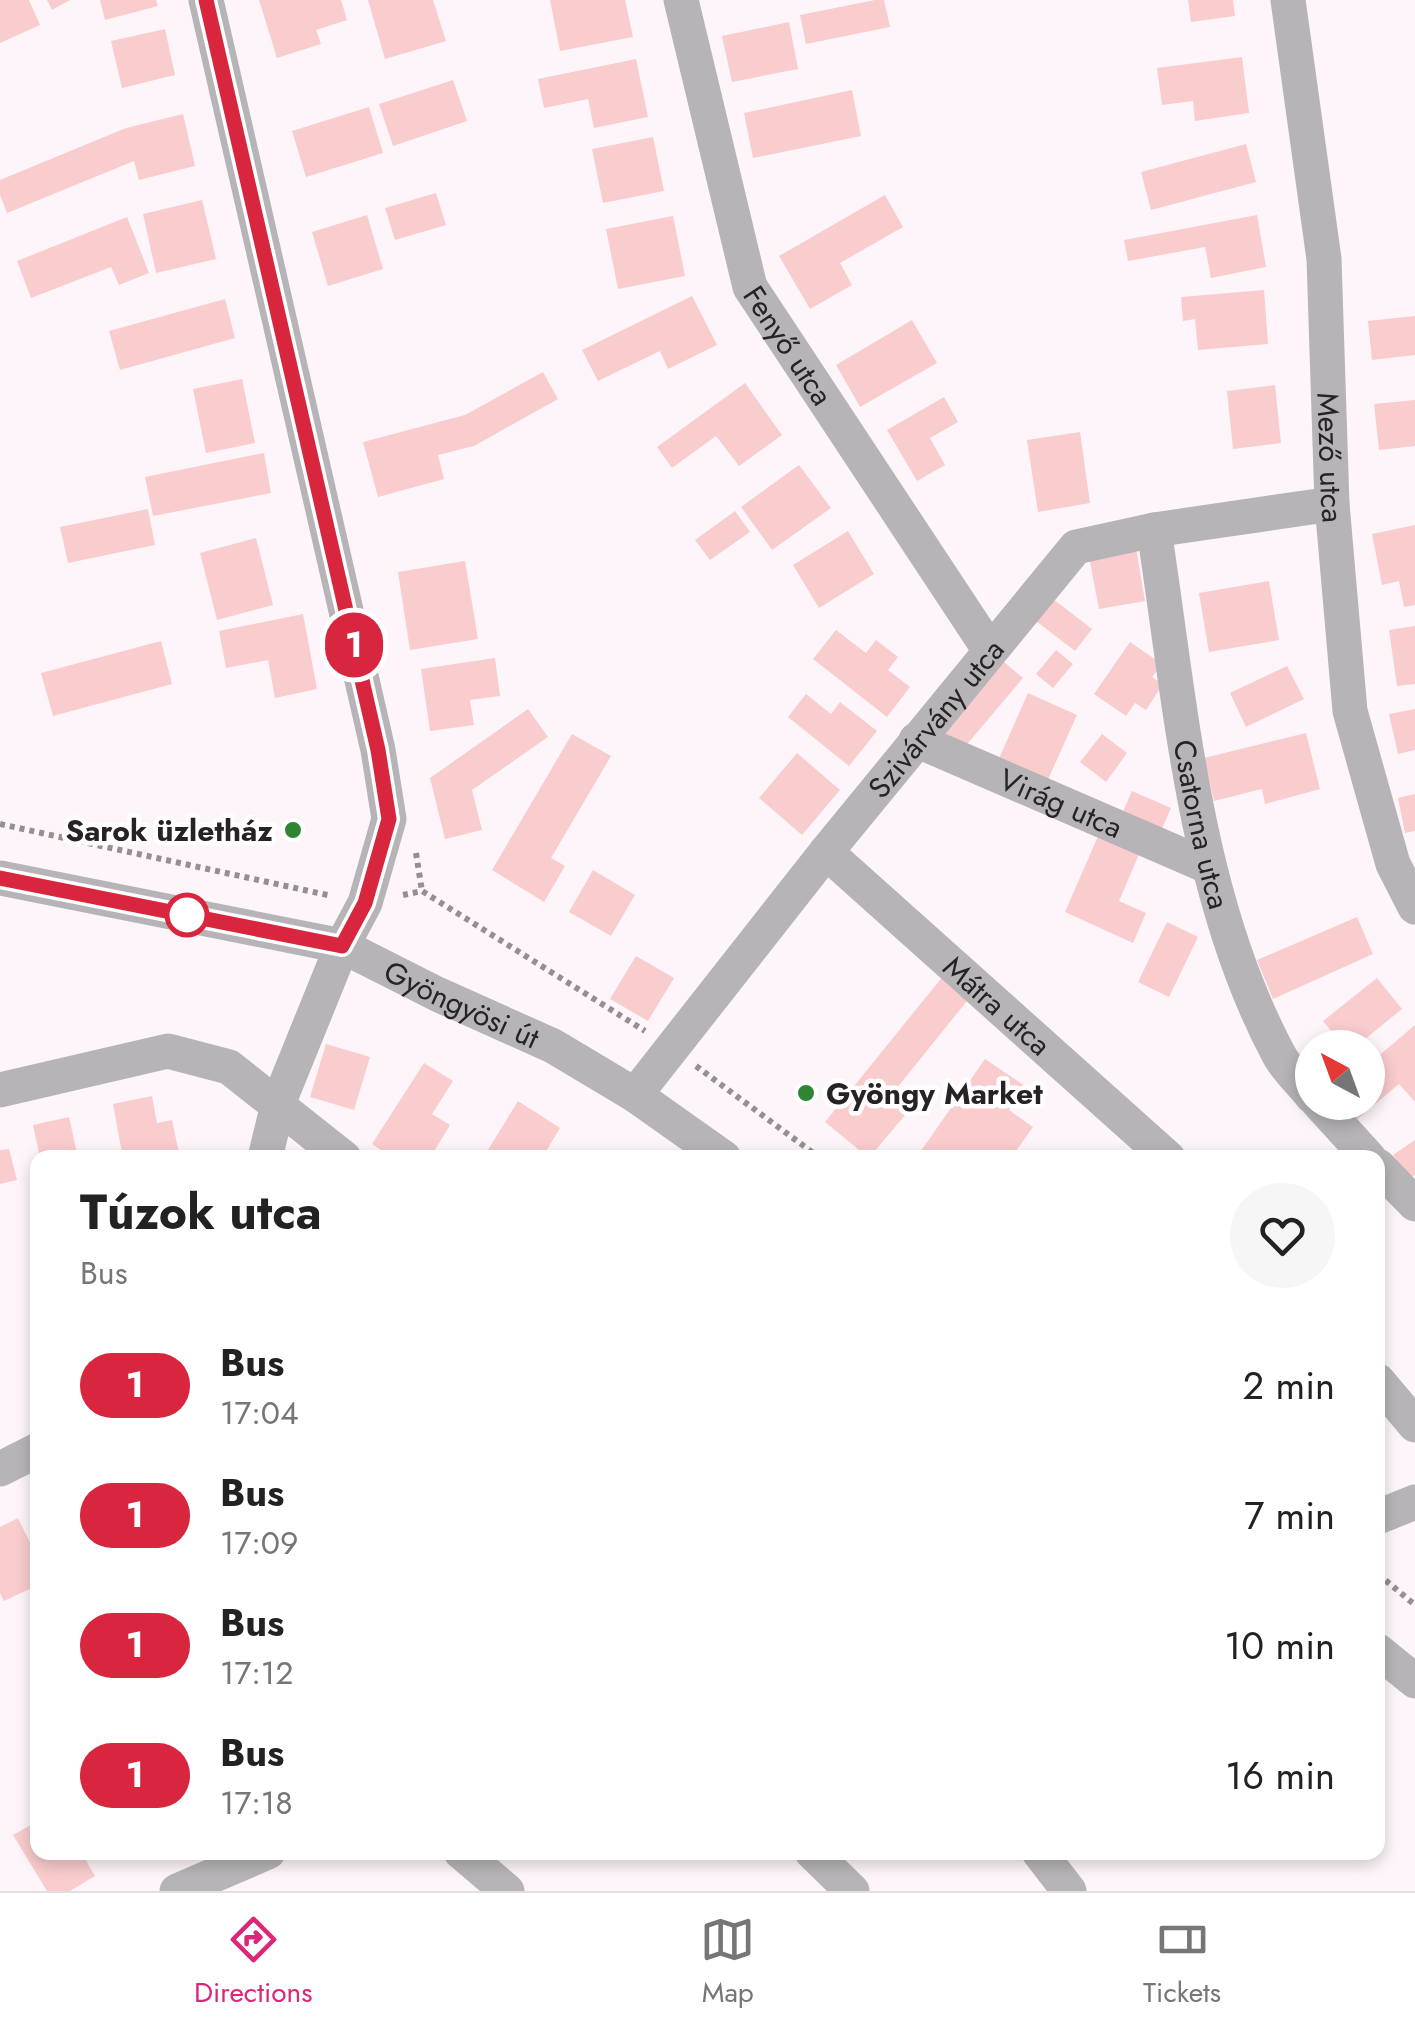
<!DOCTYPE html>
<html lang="en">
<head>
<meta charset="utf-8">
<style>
	body { margin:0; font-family:Jost,sans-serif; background:#f6f6f6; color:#222; height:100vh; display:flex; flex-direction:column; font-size:38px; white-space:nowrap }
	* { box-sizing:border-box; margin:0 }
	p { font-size:32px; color:#767676 }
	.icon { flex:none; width:55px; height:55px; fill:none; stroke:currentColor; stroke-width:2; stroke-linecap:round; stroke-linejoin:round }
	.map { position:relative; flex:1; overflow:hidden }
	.side { position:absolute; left:30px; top:1150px; width:1355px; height:710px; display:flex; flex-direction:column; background:#fff; border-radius:20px; box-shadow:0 5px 15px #0003 }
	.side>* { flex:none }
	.badge { padding:0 20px; border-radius:32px; font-size:35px; line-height:65px }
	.needle { width:65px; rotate:319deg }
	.buttons { position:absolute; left:1295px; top:1030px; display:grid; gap:20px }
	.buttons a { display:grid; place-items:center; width:90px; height:90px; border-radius:50%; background:#fff; box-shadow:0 5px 15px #0003; font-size:50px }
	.map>.badge { position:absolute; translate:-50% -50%; box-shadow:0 0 0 5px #fff }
	.round { display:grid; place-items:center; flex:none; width:105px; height:105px; border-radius:52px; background:#f6f6f6 }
	.summary { display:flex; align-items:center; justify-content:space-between; height:170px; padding:0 50px }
	h1 { font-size:48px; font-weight:700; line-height:75px }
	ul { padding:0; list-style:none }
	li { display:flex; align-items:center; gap:30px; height:130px; padding:0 50px }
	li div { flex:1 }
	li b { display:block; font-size:38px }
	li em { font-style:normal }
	li .badge { min-width:110px; font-weight:700; text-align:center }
	.tab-bar { display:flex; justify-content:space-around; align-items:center; height:140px; border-top:2px solid #e0e0e0; background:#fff; font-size:28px; color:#767676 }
	.tab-bar a { display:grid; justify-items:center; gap:5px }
	.tab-bar .current { color:#db2777 }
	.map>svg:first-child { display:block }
	.building { fill:#f9cccd }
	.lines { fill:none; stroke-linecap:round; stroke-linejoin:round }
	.path { stroke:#958f92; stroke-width:6; stroke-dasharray:5 5; stroke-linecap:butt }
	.minor { stroke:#b7b4b8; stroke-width:35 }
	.line-casing { stroke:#fff; stroke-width:22 }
	.line { stroke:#d7263d; stroke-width:15 }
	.poi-dot { fill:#2e8534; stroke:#fff; stroke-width:4 }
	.stop-dot { fill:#fff; stroke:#d7263d; stroke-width:5 }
	.labels { text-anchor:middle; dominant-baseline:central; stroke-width:9; stroke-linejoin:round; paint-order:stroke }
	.street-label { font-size:30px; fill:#272325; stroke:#fff }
	.poi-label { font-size:30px; font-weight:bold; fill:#272325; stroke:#fff; text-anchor:end }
</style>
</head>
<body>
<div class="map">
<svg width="1415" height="1891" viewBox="0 0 1415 1891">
	<rect width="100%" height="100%" fill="#fef5fa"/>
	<g class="building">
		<path d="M0 0H29L40 25 0 43Z"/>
		<path d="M47 0H70L52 10Z"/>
		<path d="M100 0H156L158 6 105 20Z"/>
		<path d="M259 0H341L347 20 316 30 321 44 277 58Z"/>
		<path d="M368 0H433L446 41 385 59Z"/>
		<path d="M550 0H625L633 37 560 51Z"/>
		<path d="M875 0H884L890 27 806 44 800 15Z"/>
		<path d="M1188 0H1233L1235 16 1191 22Z"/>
		<path d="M789 22 798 69 732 82 722 36Z"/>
		<path d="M165 29 175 75 122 88 111 41Z"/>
		<path d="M1242 57 1249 113 1195 121 1193 101 1162 105 1157 68Z"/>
		<path d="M636 59 648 117 594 128 588 99 544 108 538 79Z"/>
		<path d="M453 80 467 121 393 146 379 104Z"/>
		<path d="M852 90 861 136 753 158 744 113Z"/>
		<path d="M369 107 383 153 306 177 292 131Z"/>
		<path d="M183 114 195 166 139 180 134 161 7 213 0 195V180L126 128Z"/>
		<path d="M653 137 664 191 603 203 592 149Z"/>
		<path d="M1246 144 1256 182 1151 210 1141 172Z"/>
		<path d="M436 193 446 225 395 240 385 208Z"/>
		<path d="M885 195 903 227 840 263 852 285 810 309 779 256Z"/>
		<path d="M202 200 216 259 156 273 143 214Z"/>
		<path d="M367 215 383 269 328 286 312 232Z"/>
		<path d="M1257 215 1266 267 1211 278 1205 247 1128 261 1124 240Z"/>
		<path d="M673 216 685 276 618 289 606 229Z"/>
		<path d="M127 217 149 273 119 285 111 267 31 298 17 261Z"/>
		<path d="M1264 290 1268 344 1198 350 1195 319 1183 321 1181 297Z"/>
		<path d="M692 296 717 345 668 369 660 351 598 381 582 350Z"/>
		<path d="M225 299 235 338 120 370 109 331Z"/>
		<path d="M1415 316V355L1372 360 1368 321Z"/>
		<path d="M912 320 937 363 860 407 836 365Z"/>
		<path d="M543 372 558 399 474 446 438 455 444 479 378 497 363 442 465 415Z"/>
		<path d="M242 379 255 443 206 453 193 389Z"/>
		<path d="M745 383 782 435 739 466 716 436 672 468 657 447Z"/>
		<path d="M1275 385 1281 443 1233 449 1227 391Z"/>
		<path d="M944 397 958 422 930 438 945 465 917 481 887 430Z"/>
		<path d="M1415 400V446L1379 450 1374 404Z"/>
		<path d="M1080 432 1090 503 1038 512 1027 440Z"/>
		<path d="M264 453 271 493 153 516 145 477Z"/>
		<path d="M799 465 831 508 772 550 741 507Z"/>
		<path d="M148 509 155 545 68 563 60 527Z"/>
		<path d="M735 511 750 532 710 560 695 540Z"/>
		<path d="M1415 525V605L1404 607 1399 581 1382 585 1372 534Z"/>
		<path d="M848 531 874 574 819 608 793 565Z"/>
		<path d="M256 538 273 605 217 620 200 553Z"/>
		<path d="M1136 548 1145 601 1099 609 1089 557Z"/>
		<path d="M465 561 478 639 410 650 398 572Z"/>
		<path d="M1269 581 1279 640 1209 652 1199 593Z"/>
		<path d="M1053 599 1092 629 1075 651 1036 621Z"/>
		<path d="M303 614 317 689 275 698 268 660 226 668 219 631Z"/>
		<path d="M1415 626V684L1397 686 1389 630Z"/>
		<path d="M836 630 866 653 876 640 898 657 888 670 910 687 887 717 813 659Z"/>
		<path d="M161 641 172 684 53 716 41 673Z"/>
		<path d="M1130 642 1162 664 1152 677 1163 684 1146 710 1135 703 1126 716 1094 694Z"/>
		<path d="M1056 650 1073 664 1053 688 1036 674Z"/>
		<path d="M495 658 500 696 470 700 474 725 430 731 421 669Z"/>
		<path d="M999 658 1023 678 963 749 939 730Z"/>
		<path d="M1287 666 1304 699 1246 727 1230 693Z"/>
		<path d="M1028 693 1077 715 1046 784 997 763Z"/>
		<path d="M806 694 831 714 840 702 877 731 849 766 788 717Z"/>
		<path d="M528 709 548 737 472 790 482 830 445 839 430 778Z"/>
		<path d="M1415 709V750L1398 754 1389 714Z"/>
		<path d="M1306 733 1320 789 1265 804 1262 789 1214 801 1204 758Z"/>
		<path d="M572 734 611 756 551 858 565 866 544 902 492 870Z"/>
		<path d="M1102 734 1127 753 1106 782 1080 762Z"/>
		<path d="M797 753 840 790 802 835 759 798Z"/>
		<path d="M1132 791 1171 808 1157 840 1118 823Z"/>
		<path d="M1415 794V831L1405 833 1398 798Z"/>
		<path d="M1099 834 1140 852 1119 901 1146 913 1133 943 1065 912Z"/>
		<path d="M593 870 635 895 611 936 569 912Z"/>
		<path d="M1357 917 1373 954 1273 999 1257 960Z"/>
		<path d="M1167 922 1198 937 1169 997 1138 982Z"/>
		<path d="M636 956 674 978 648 1021 610 999Z"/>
		<path d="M952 965 979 986 888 1099 906 1114 869 1158 825 1122Z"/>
		<path d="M1377 978 1402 1009 1354 1048H1345L1323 1021Z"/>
		<path d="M1415 1025V1102L1399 1084 1354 1122 1338 1102H1368V1065Z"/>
		<path d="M326 1044 370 1057 354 1110 310 1097Z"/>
		<path d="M985 1059 1025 1086 1009 1110 1033 1127 1011 1158H916Z"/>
		<path d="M424 1063 453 1081 432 1114 450 1125 430 1158H393L372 1144Z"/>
		<path d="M152 1096 157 1123 172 1120 180 1158H123L113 1104Z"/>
		<path d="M518 1101 560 1128 542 1158H483Z"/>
		<path d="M69 1117 78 1158H40L33 1125Z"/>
		<path d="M1415 1140V1175L1409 1179 1393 1155Z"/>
		<path d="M9 1149 17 1180 0 1184V1150Z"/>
		<path d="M18 1518 38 1559V1585L4 1601 0 1593V1527Z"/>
		<path d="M38 1821V1852H81L95 1876 70 1891H47L13 1835Z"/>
		<path d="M168 1852H197V1854L169 1860Z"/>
	</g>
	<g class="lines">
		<g class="path">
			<path d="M0 824 332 896"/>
			<path d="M416 853 422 891"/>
			<path d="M403 895 422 891 645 1031"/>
			<path d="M696 1066 820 1158"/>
			<path d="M1378 1574 1415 1605"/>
		</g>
		<g class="minor">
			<path d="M206 0 378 750 389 819 365 903 342 946 278 1104 265 1158"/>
			<path id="s1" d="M681 0 750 287 989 649"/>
			<path id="s2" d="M1288 0 1324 259 1332 504 1350 711 1393 864 1415 907"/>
			<path id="s3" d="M1154 530C1181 705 1194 896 1279 1055 1287 1070 1302 1083 1312 1096"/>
			<path id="s4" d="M916 740 1207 866"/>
			<path id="s5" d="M826 852 1168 1158"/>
			<path id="s6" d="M0 878 342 946 437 994 553 1046 635 1095 724 1158"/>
			<path d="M0 1090 168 1051 229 1067 344 1158"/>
			<path id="s7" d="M635 1095 826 852 1076 547 1154 530 1332 504"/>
			<path d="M1318 1102 1369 1158"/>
			<path d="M1378 1166 1415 1204"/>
			<path d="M1378 1381 1415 1425"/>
			<path d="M0 1469 38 1450"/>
			<path d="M1378 1517 1415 1502"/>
			<path d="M1378 1651 1415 1681"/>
			<path d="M461 1852 507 1891"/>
			<path d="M812 1852 852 1891"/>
			<path d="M1039 1852 1069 1891"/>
			<path d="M177 1891 268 1852"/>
		</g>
	</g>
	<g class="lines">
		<g class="line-casing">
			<path id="line" d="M0 878 342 946 365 903 389 819 378 750 206 0"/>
		</g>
		<use href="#line" class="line"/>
	</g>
	<g class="poi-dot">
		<circle cx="293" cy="830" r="10"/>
		<circle cx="806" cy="1093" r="10"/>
	</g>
	<circle class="stop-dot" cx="187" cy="915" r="20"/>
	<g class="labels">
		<g class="street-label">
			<text stroke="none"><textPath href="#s1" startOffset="365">Fenyő utca</textPath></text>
			<text stroke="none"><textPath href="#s2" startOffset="460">Mező utca</textPath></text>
			<text stroke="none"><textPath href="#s7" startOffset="482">Szivárvány utca</textPath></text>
			<text stroke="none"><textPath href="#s4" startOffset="158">Virág utca</textPath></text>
			<text stroke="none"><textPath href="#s3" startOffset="298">Csatorna utca</textPath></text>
			<text stroke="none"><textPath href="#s6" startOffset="482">Gyöngyösi út</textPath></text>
			<text stroke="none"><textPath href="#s5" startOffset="230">Mátra utca</textPath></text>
		</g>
		<g class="poi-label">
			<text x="273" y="830">Sarok üzletház</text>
			<text x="826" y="1093" text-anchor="start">Gyöngy Market</text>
		</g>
	</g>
</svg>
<div class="buttons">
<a><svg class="needle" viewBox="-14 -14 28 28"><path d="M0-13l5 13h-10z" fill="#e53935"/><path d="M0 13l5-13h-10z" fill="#767676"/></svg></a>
</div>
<b class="badge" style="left:354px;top:645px;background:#d7263d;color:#fff">1</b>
<section class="side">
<div class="summary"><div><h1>Túzok utca</h1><p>Bus</p></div><a class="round"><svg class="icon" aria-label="heart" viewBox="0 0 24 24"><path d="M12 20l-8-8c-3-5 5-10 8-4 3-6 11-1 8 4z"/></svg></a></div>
<ul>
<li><span class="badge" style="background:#d7263d;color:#fff">1</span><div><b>Bus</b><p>17:04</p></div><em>2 min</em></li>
<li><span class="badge" style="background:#d7263d;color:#fff">1</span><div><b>Bus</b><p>17:09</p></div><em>7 min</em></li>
<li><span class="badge" style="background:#d7263d;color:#fff">1</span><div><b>Bus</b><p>17:12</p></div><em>10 min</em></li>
<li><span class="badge" style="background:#d7263d;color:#fff">1</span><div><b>Bus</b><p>17:18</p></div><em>16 min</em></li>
</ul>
</section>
</div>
<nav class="tab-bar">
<a class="current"><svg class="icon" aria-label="directions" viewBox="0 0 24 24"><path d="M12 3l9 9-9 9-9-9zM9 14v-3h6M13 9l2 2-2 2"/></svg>Directions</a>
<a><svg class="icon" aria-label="map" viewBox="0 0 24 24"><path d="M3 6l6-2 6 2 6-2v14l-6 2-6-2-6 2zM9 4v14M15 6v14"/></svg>Map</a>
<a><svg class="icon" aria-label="tickets" viewBox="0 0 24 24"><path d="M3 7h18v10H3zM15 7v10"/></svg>Tickets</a>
</nav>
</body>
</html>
